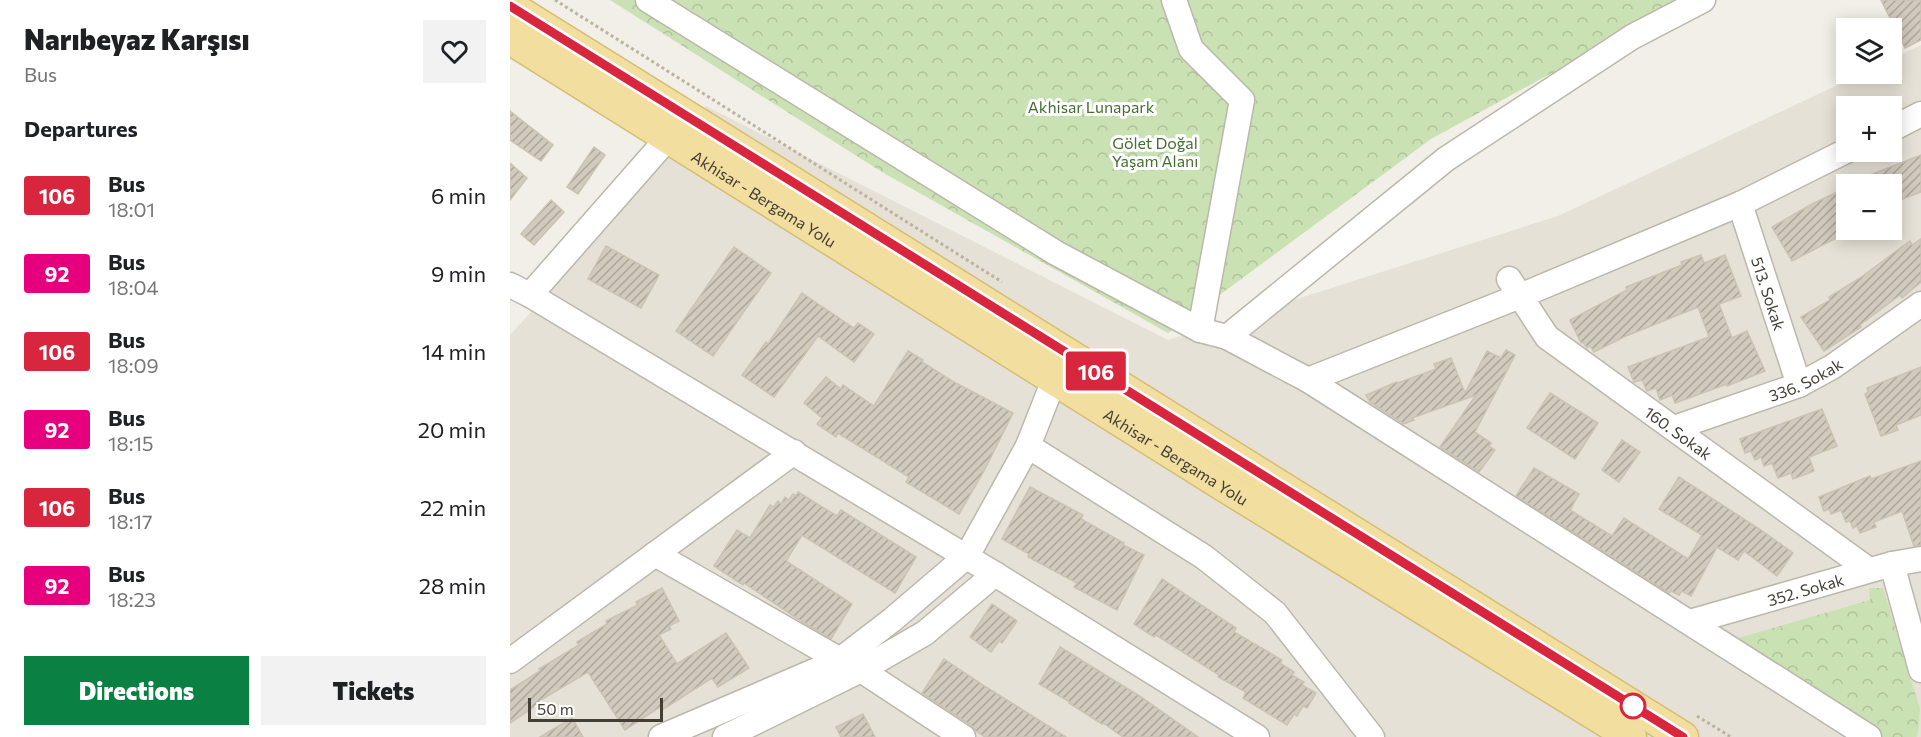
<!DOCTYPE html>
<html lang="en">
<head>
<meta charset="utf-8">
<style>
	body { margin:0; font-family:Commissioner,sans-serif; background:#f2f2f2; color:#202124; height:100vh; display:flex; flex-direction:column; font-size:22px; white-space:nowrap }
	* { box-sizing:border-box; margin:0 }
	p { font-size:20px; color:#757577 }
	.icon { flex:none; width:33px; height:33px; fill:none; stroke:currentColor; stroke-width:2; stroke-linecap:round; stroke-linejoin:round }
	.map { position:relative; flex:1; overflow:hidden }
	.side { display:flex; flex-direction:column; background:#fff; width:510px }
	.side>* { flex:none }
	.badge { padding:0 12px; border-radius:4px; font-size:21px; line-height:39px }
	.buttons { position:absolute; left:1326px; top:18px; display:grid; gap:12px }
	.buttons a { display:grid; place-items:center; width:66px; height:66px; border-radius:0px; background:#fff; box-shadow:0 3px 15px #0003; font-size:30px }
	.scale { position:absolute; left:18px; bottom:15px; width:135px; box-sizing:border-box; padding-left:6px; border:3px solid #433f37; border-top:0; font-size:16px; line-height:21px; white-space:nowrap; color:#433f37; -webkit-text-stroke:4px #fff; paint-order:stroke }
	.map>.badge { position:absolute; translate:-50% -50%; box-shadow:0 0 0 3px #fff }
	h2 { padding:0 24px; font-size:22px; line-height:54px }
	.round { display:grid; place-items:center; flex:none; width:63px; height:63px; border-radius:0px; background:#f2f2f2 }
	.head { display:flex; align-items:center; justify-content:space-between; height:102px; padding:0 24px }
	h1 { font-size:28px; font-weight:800; line-height:45px }
	.button { display:flex; gap:12px; margin-top:auto; padding:12px 24px }
	.button a { flex:1; height:69px; border-radius:0px; background:#0b8043; color:#fff; font-size:24px; font-weight:800; line-height:69px; text-align:center }
	.button a+a { background:#f2f2f2; color:#202124 }
	ul { padding:0; list-style:none }
	li { display:flex; align-items:center; gap:18px; height:78px; padding:0 24px }
	li div { flex:1 }
	li b { display:block; font-size:22px }
	li em { font-style:normal }
	li .badge { min-width:66px; font-weight:700; text-align:center }
	main { display:flex; flex:1; min-height:0 }
	.map>svg:first-child { display:block }
	.residential { fill:#e5e1d6; fill-rule:evenodd }
	.park { fill:url(#park-crowns) }
	.building { fill:url(#building-hatch); stroke:#cbc3b2; stroke-width:1.5 }
	.lines { fill:none; stroke-linecap:round; stroke-linejoin:round }
	.minor-casing { stroke:#bcb7ab; stroke-width:27 }
	.major-casing { stroke:#d5bd71; stroke-width:33 }
	.path { stroke:#bcb39e; stroke-width:3; stroke-dasharray:3 3; stroke-linecap:butt }
	.minor { stroke:#fff; stroke-width:24 }
	.major { stroke:#f2df9f; stroke-width:30 }
	.line-casing { stroke:#fff; stroke-width:14 }
	.line { stroke:#d7263d; stroke-width:9 }
	.stop-dot { fill:#fff; stroke:#d7263d; stroke-width:3 }
	.labels { text-anchor:middle; dominant-baseline:central; stroke-width:6; stroke-linejoin:round; paint-order:stroke }
	.park-label { font-size:16px; fill:#456e31; stroke:#fff }
	.street-label { font-size:16px; fill:#433f37; stroke:#fff }
</style>
</head>
<body>
<main>
<section class="side">
<div class="head"><div><h1>Narıbeyaz Karşısı</h1><p>Bus</p></div><a class="round"><svg class="icon" aria-label="heart" viewBox="0 0 24 24"><path d="M12 20l-8-8c-3-5 5-10 8-4 3-6 11-1 8 4z"/></svg></a></div>
<h2>Departures</h2>
<ul>
<li><span class="badge" style="background:#d7263d;color:#fff">106</span><div><b>Bus</b><p>18:01</p></div><em>6 min</em></li>
<li><span class="badge" style="background:#e6007e;color:#fff">92</span><div><b>Bus</b><p>18:04</p></div><em>9 min</em></li>
<li><span class="badge" style="background:#d7263d;color:#fff">106</span><div><b>Bus</b><p>18:09</p></div><em>14 min</em></li>
<li><span class="badge" style="background:#e6007e;color:#fff">92</span><div><b>Bus</b><p>18:15</p></div><em>20 min</em></li>
<li><span class="badge" style="background:#d7263d;color:#fff">106</span><div><b>Bus</b><p>18:17</p></div><em>22 min</em></li>
<li><span class="badge" style="background:#e6007e;color:#fff">92</span><div><b>Bus</b><p>18:23</p></div><em>28 min</em></li>
</ul>
<div class="button"><a>Directions</a><a>Tickets</a></div>
</section>
<div class="map">
<svg width="1411" height="737" viewBox="0 0 1411 737">
	<defs>
		<pattern id="park-crowns" width="20" height="18" patternUnits="userSpaceOnUse" patternTransform="scale(1.5)"><rect width="20" height="18" fill="#cae1b4"/><path d="M2 6a3 3 0 1 1 6 0M12 15a3 3 0 1 1 6 0" fill="none" stroke="#afc29b"/></pattern>
		<pattern id="building-hatch" width="6" height="6" patternUnits="userSpaceOnUse" patternTransform="scale(1.5)"><rect width="6" height="6" fill="#d1cbbe"/><path d="M-1 1l2-2M0 6l6-6M5 7l2-2" fill="none" stroke="#aba69b"/></pattern>
	</defs>
	<rect width="100%" height="100%" fill="#f1efe7"/>
	<path class="residential" d="M1411 45V737H0V335L43 288 196 106 658 340 1048 216 1351 74H1382V59ZM1336 106H1382V152H1336ZM1336 184H1382V230H1336Z"/>
	<g class="park">
		<path d="M100 0H1177L1070 63 1038 75 921 139 658 333 372 172Z"/>
		<path d="M1359 588H1373L1410 709 1408 734 1406 737H1368L1229 646 1228 638 1360 600Z"/>
	</g>
	<g class="building">
		<path d="M1371 0H1411V40L1395 48Z"/>
		<path d="M0 111 43 145 31 161 0 140Z"/>
		<path d="M84 147 95 155 68 194 57 187Z"/>
		<path d="M1411 155V192L1390 200 1387 193 1383 194 1382 184H1337Z"/>
		<path d="M0 163 17 178 0 200Z"/>
		<path d="M1336 188V233L1282 261 1262 227 1302 204Z"/>
		<path d="M41 200 54 212 24 245 11 234Z"/>
		<path d="M1411 239V282L1392 298 1390 295 1350 325 1351 327 1314 351 1291 317 1320 300 1319 297 1350 278 1400 241 1402 245Z"/>
		<path d="M96 246 149 275 131 308 78 279Z"/>
		<path d="M224 247 261 273 203 356 166 331Z"/>
		<path d="M1191 255 1194 263 1215 255 1231 296 1209 304 1222 338 1237 331 1255 371 1217 386V384L1165 403 1162 395 1150 400 1146 388 1137 391 1132 380 1124 382 1118 367 1199 337 1188 307 1116 336 1084 352 1080 346 1077 348 1073 342 1071 343 1060 320 1117 290 1116 287 1172 265 1171 262Z"/>
		<path d="M292 293 344 328 348 323 364 334 344 362 308 336 264 397 232 375 256 342 258 344Z"/>
		<path d="M996 350 1005 355 965 432 981 443 979 446 985 450 969 472 930 447 966 395 902 418 904 420 894 424 860 402 856 395 887 382 888 383 926 369 924 364 941 358 955 393 977 351 991 358Z"/>
		<path d="M398 351 413 360 412 362 442 381 503 413 474 471 449 514 396 482 399 477 328 433 326 437 307 424 312 418 294 403 316 377 331 389 333 385 364 406Z"/>
		<path d="M1411 367V415L1386 425 1388 430 1371 436 1355 394 1358 392 1357 388Z"/>
		<path d="M1040 393 1088 423 1065 459 1017 428Z"/>
		<path d="M1312 409 1327 446 1299 457 1304 471 1283 479 1281 473 1268 478 1262 463 1254 466 1251 457 1245 460 1241 451 1235 453 1230 439Z"/>
		<path d="M1112 440 1130 452 1109 482 1092 470Z"/>
		<path d="M1411 461V545L1404 546 1392 511 1364 522 1366 527 1350 533 1347 526 1343 528 1340 521 1336 522 1331 510 1321 514 1319 509 1314 511 1309 497 1360 476 1361 479Z"/>
		<path d="M1024 468 1069 494 1060 510 1102 536 1114 518 1178 559 1192 535 1149 509 1169 477 1251 530 1283 553 1267 576 1234 551 1228 560 1207 547 1181 596 1172 591 1169 595 1161 591 1159 593 1006 496Z"/>
		<path d="M520 487 573 515 571 519 614 543 613 545 634 555 607 610 564 587 567 583 518 557 519 554 492 539Z"/>
		<path d="M288 492 327 516 331 510 406 557 385 593 292 535 276 561 342 604 321 639 288 619 234 583 233 585 204 566 227 530 240 538 260 505 264 507 268 501 271 504 275 497 279 500 283 494 286 496Z"/>
		<path d="M652 579 726 628 724 632 772 660 770 663 784 672 782 675 794 682 792 685 806 693 797 708 793 706 787 716 784 714 777 725 733 698 736 692 708 677 709 675 646 635 644 637 624 624Z"/>
		<path d="M152 588 169 621 159 626 161 629 149 635 167 664 216 633 239 668 208 687 202 678 152 710 150 707 115 730 78 672 29 701 30 703 0 723V690L30 671 29 669 69 645 67 642 97 624 96 621 128 605 126 602Z"/>
		<path d="M482 604 507 621 492 643 489 641 481 652 460 637Z"/>
		<path d="M550 647 631 697 688 737H613L593 723 592 724 559 703 560 702 529 684Z"/>
		<path d="M434 659 476 687 556 737H475L466 731 461 725 412 693Z"/>
		<path d="M353 714 365 737H331L326 727Z"/>
		<path d="M62 718 73 737H30Z"/>
	</g>
	<g class="lines">
		<g class="minor-casing">
			<g id="minor">
				<path d="M138 0 546 253 690 330"/>
				<path d="M664 0 681 49 732 100 690 330 717 337 798 380 1359 737"/>
				<path d="M1382 129 1411 114"/>
				<path id="s1" d="M1230 204 1289 385"/>
				<path id="s2" d="M999 279 1037 337 1359 570"/>
				<path d="M0 285 20 295 485 574 747 737"/>
				<path d="M20 295 158 138"/>
				<path d="M717 337 936 159 1122 37 1193 0"/>
				<path d="M798 380 1010 296 1230 204 1336 151"/>
				<path id="s3" d="M1164 428 1289 385 1322 367 1411 304"/>
				<path d="M518 446 694 557 765 613 862 737"/>
				<path d="M145 554 330 660"/>
				<path d="M1382 564 1411 670"/>
				<path id="s4" d="M1180 622 1382 564 1411 559"/>
				<path d="M0 661 284 452"/>
				<path d="M351 670 453 737"/>
				<path d="M151 737 330 660 382 620 457 556 518 446 544 380"/>
				<path d="M215 737 351 670 415 633 485 574"/>
			</g>
		</g>
		<g class="major-casing">
			<g id="major">
				<path d="M0 6 1173 737"/>
				<path id="s5" d="M0 39 717 488 1121 737"/>
			</g>
		</g>
		<g class="path">
			<path d="M45 0 492 282"/>
			<path d="M1187 716 1221 737"/>
		</g>
		<use href="#minor" class="minor"/>
		<use href="#major" class="major"/>
	</g>
	<g class="lines">
		<g class="line-casing">
			<path id="line" d="M0 6 1173 737"/>
		</g>
		<use href="#line" class="line"/>
	</g>
	<circle class="stop-dot" cx="1123" cy="706" r="12"/>
	<g class="labels">
		<g class="park-label">
			<text x="581" y="106">Akhisar Lunapark</text>
			<text x="645" y="142">Gölet Doğal<tspan x="645" dy="18">Yaşam Alanı</tspan></text>
		</g>
		<g class="street-label">
			<text stroke="none"><textPath href="#s5" startOffset="300">Akhisar - Bergama Yolu</textPath></text>
			<text stroke="none"><textPath href="#s1" startOffset="94">513. Sokak</textPath></text>
			<text stroke="none"><textPath href="#s3" startOffset="140">336. Sokak</textPath></text>
			<text stroke="none"><textPath href="#s2" startOffset="232">160. Sokak</textPath></text>
			<text stroke="none"><textPath href="#s5" startOffset="786">Akhisar - Bergama Yolu</textPath></text>
			<text stroke="none"><textPath href="#s4" startOffset="120">352. Sokak</textPath></text>
		</g>
	</g>
</svg>
<div class="buttons">
<a><svg class="icon" aria-label="layers" viewBox="0 0 24 24"><path d="M12 4l9 5-9 5-9-5zM3 14l9 5 9-5"/></svg></a>
<a>+</a>
<a>−</a>
</div>
<div class="scale">50 m</div>
<b class="badge" style="left:586px;top:371px;background:#d7263d;color:#fff">106</b>
</div>
</main>
</body>
</html>
